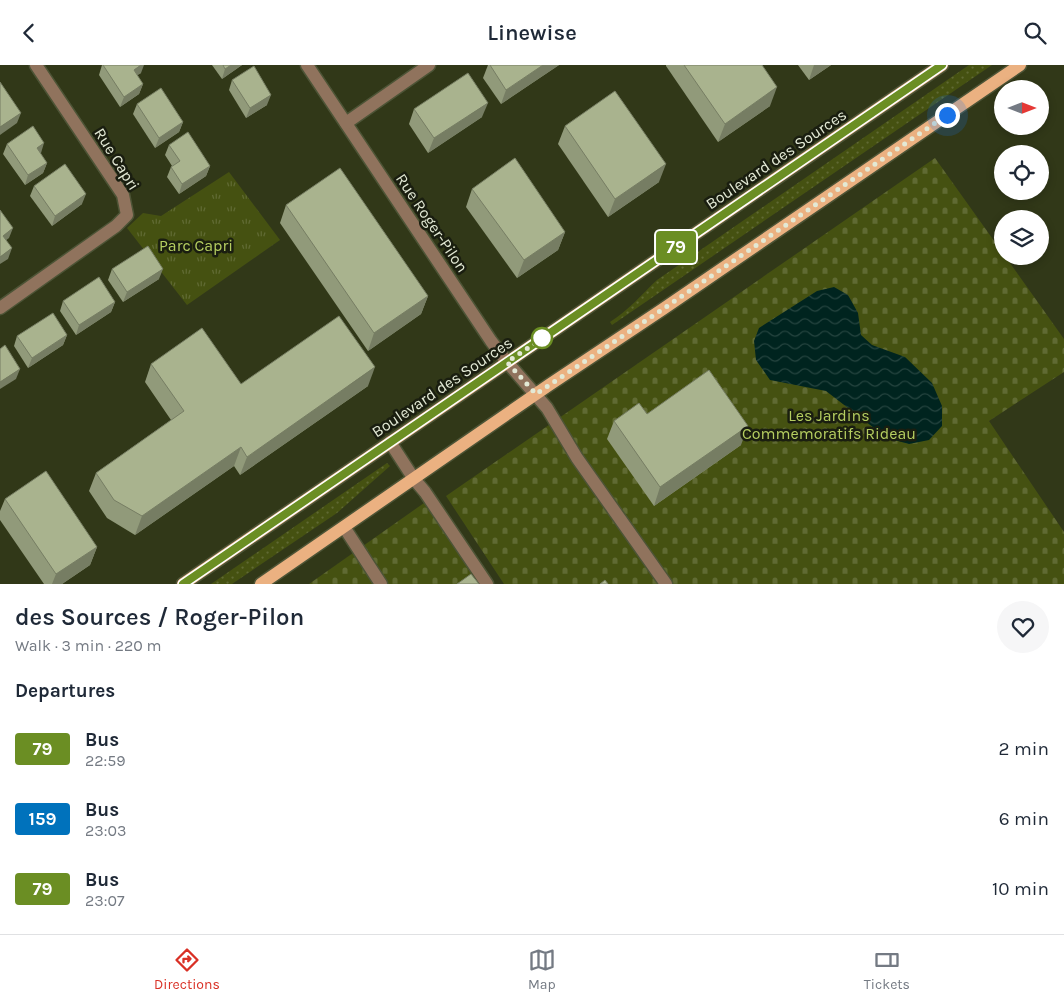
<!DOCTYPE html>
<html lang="en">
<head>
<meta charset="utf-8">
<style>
	body { margin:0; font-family:Karla,sans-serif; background:#f6f6f7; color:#1f2937; height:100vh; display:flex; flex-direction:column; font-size:19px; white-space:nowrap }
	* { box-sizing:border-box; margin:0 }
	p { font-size:16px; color:#747a83 }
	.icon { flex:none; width:28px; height:28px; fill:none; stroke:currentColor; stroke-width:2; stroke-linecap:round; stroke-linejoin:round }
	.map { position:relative; height:519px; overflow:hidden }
	.side { display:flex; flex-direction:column; background:#fff; flex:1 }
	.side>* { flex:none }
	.badge { padding:0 10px; border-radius:4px; font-size:18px; line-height:32px }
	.needle { width:32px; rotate:90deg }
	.buttons { position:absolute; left:994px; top:15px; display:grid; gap:10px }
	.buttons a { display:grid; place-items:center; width:55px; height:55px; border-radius:50%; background:#fff; box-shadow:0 2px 8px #0003; font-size:25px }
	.you { position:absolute; width:25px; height:25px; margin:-12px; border:4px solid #fff; border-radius:50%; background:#1a73e8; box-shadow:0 0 0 8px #1a73e833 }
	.map>.badge { position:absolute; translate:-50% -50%; box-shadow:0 0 0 2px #fff }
	h2 { padding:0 15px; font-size:19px; line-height:45px }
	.round { display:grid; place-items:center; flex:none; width:52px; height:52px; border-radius:26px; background:#f6f6f7 }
	.head { display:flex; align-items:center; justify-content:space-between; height:85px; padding:0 15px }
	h1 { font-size:24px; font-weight:600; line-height:38px }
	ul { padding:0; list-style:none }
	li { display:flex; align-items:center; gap:15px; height:70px; padding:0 15px }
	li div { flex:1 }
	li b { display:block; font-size:19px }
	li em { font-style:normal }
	li .badge { min-width:55px; font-weight:700; text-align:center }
	header { display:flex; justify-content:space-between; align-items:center; height:65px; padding:0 15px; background:#fff; font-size:22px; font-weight:600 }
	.menu { display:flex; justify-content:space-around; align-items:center; height:70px; border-top:1px solid #e0e1e3; background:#fff; font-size:14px; color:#747a83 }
	.menu a { display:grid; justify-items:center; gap:2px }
	.menu .on { color:#d93025 }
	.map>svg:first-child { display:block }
	.grass { fill:url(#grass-dots) }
	.cemetery { fill:url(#cemetery-stones) }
	.park { fill:url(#park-tufts) }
	.water { fill:url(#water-waves) }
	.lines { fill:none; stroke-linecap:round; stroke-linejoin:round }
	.minor-casing { stroke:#4d5436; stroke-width:15 }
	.major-casing { stroke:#4d5436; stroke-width:15 }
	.minor { stroke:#90735d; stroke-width:12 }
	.major { stroke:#ebb181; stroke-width:12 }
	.wall { fill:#919a7a }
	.shaded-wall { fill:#767d63 }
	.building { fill:#a9b38e; stroke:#767d63 }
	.line-casing { stroke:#fff; stroke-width:11 }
	.line { stroke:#6b8e23; stroke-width:8 }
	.walk { stroke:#e3e9d5; stroke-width:5; stroke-dasharray:0 9 }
	.stop-dot { fill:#fff; stroke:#6b8e23; stroke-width:2.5 }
	.labels { text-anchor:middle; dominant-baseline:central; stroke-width:5; stroke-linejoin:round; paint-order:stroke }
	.street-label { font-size:16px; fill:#e3e9d5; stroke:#1a1e10 }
	.park-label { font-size:16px; fill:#b5ce60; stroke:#1a1e10 }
</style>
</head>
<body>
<header><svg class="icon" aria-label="back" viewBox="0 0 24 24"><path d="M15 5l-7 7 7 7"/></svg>Linewise<svg class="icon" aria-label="search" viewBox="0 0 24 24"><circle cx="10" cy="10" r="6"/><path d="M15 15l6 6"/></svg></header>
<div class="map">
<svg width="1064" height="519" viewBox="0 0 1064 519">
	<defs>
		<pattern id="grass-dots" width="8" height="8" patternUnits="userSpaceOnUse" patternTransform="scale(1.25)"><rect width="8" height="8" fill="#455111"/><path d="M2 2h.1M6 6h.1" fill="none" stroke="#606a33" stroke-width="1.8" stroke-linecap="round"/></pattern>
		<pattern id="cemetery-stones" width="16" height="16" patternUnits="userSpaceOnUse" patternTransform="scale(1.25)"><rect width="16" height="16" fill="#455111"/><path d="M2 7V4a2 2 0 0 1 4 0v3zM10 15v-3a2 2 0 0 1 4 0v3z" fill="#606a33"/></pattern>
		<pattern id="park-tufts" width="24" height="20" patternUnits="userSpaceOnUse" patternTransform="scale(1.25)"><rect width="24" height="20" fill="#455111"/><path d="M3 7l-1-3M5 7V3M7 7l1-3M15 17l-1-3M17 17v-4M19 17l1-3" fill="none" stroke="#606a33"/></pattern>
		<pattern id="water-waves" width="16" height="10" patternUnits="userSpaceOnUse" patternTransform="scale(1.25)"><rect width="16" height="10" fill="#00241f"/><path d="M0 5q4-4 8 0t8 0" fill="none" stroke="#25443f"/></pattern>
	</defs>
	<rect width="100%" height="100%" fill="#313818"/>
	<g class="grass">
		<path d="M969 0H992L612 260 610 257C628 246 642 229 657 215Z"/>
		<path d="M387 398 390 401 337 448 232 519H211Z"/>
	</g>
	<g class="cemetery">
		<path d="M935 93 1002 187V191H1005L1064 274V307L989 356 1064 467V519H504L446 431Z"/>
		<path d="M424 438 481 519H309Z"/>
	</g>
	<path class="park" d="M229 107 280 175 187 240 127 163 143 148 161 151Z"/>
	<path class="water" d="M834 222 848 230 858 248 861 270 872 280 905 292 932 318 942 341V361L929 375 909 379 887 373 826 326 770 315 756 295 754 276 759 263 817 226Z"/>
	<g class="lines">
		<g class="minor-casing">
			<g id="minor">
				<path d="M307 0 491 276 507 297 547 343 577 393 666 519"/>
				<path d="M346 58 429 0"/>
				<path d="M0 243 116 161 127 150 123 130 36 0"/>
				<path d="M390 377 414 414 425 427 487 519"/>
				<path d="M344 462 381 519"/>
			</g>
		</g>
		<g class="major-casing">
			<g id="major">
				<path d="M183 519 942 0"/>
				<path d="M261 519 549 320 663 244 1020 0"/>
			</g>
		</g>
		<use href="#minor" class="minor"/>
		<use href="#major" class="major"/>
	</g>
	<g class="wall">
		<path d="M102 0 141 8 137 10 143 19 139 29 120 42 99 10Z"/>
		<path d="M212 0H242L222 14Z"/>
		<path d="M488 0H559L501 39 483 13Z"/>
		<path d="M666 0H762L770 41 718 77 666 1Z"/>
		<path d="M798 0H831L809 15Z"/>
		<path d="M232 15 267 40 246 53 229 25Z"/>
		<path d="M137 39 183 57 179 67 155 83 133 49Z"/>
		<path d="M414 44 482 52 428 88 409 59Z"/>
		<path d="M565 61 659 117 608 152 558 79Z"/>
		<path d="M7 79 41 88H40L47 98 43 108 25 120 3 89Z"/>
		<path d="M169 80 210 101 206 111 179 129 167 112 171 102 172 101 165 90Z"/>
		<path d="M34 121 82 139 52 161 30 131Z"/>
		<path d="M472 124 565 167 558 185 517 213 466 142Z"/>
		<path d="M286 140 428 231 421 249 368 286 280 158Z"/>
		<path d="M112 204 159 214 123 237 108 215Z"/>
		<path d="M63 236 115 237 111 247 76 270 60 246Z"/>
		<path d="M67 270 63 280 28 303 14 281 17 271Z"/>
		<path d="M151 299 241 319 368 321 240 410 234 401 135 470 107 453 89 426 96 408 171 355 145 317Z"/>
		<path d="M647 349 741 380 654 441 607 374 614 356Z"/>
		<path d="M5 434 97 482 90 500 62 519H44L0 455V446Z"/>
	</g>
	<g class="shaded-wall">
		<path d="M141 0H144L141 8 130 15 134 5Z"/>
		<path d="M231 0H242L222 14 225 4Z"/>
		<path d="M543 0H559L501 39 506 25Z"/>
		<path d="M814 0H831L809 15Z"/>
		<path d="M143 19 139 29 120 42 124 32Z"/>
		<path d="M777 22 770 41 718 77 725 59Z"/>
		<path d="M271 30 267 40 246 53 250 43Z"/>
		<path d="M488 38 482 52 428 88 434 73Z"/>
		<path d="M21 48 17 58 0 70V62Z"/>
		<path d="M183 57 179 67 155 83 159 73Z"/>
		<path d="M44 78 41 88 33 93 37 83Z"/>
		<path d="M47 98 43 108 25 120 28 110Z"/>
		<path d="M666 99 659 117 608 152 615 134Z"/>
		<path d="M210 101 206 111 179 129 182 119Z"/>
		<path d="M86 129 82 139 52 161 55 151Z"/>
		<path d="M13 163 9 173 0 180 3 171Z"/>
		<path d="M565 167 558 185 517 213 524 195Z"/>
		<path d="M12 183 8 194 0 199V192Z"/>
		<path d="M163 204 159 214 123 237 127 227Z"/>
		<path d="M428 231 421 249 368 286 374 268Z"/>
		<path d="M115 237 111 247 76 270 79 260Z"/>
		<path d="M67 270 63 280 28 303 32 293Z"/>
		<path d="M375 302 368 321 240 410 247 392Z"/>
		<path d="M20 304 16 314 0 324V317Z"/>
		<path d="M748 361 741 380 654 441 660 422Z"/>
		<path d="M241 382 234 401 135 470 142 451Z"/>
		<path d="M97 482 90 500 62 519H52L56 509Z"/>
	</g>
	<g class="building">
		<path d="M103 0H141L134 5 143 19 124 32Z"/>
		<path d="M223 0H231L225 4Z"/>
		<path d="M490 0H543L506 25Z"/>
		<path d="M684 0H762L777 22 725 59Z"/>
		<path d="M254 1 271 30 250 43 232 15Z"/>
		<path d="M468 8 488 38 434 73 414 44Z"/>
		<path d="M0 17 21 48 0 62Z"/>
		<path d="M161 23 183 57 159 73 137 39Z"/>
		<path d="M615 26 666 99 615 134 565 61Z"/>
		<path d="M33 61 44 78 37 83 47 98 28 110 7 79Z"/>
		<path d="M188 67 210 101 182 119 171 102 180 96 169 80Z"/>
		<path d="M515 93 565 167 524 195 472 124Z"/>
		<path d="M65 99 86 129 55 151 34 121Z"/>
		<path d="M340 103 428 231 374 268 286 140Z"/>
		<path d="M0 145 13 163 3 171 12 183 0 192Z"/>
		<path d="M148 181 163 204 127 227 112 204Z"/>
		<path d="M99 212 115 237 79 260 63 236Z"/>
		<path d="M53 248 67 270 32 293 17 271Z"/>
		<path d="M339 251 375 302 247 392 241 382 142 451 114 435 96 408 184 346 151 299 202 263 241 319Z"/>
		<path d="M5 280 20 304 0 317V284Z"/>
		<path d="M709 305 748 361 660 422 614 356 639 338 647 349Z"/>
		<path d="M46 406 97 482 56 509 5 434Z"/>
		<path d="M471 509 479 519H457Z"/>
		<path d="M605 515 608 519H600Z"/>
	</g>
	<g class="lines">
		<g class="line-casing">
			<path id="line" d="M183 519 942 0"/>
		</g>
		<use href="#line" class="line"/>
		<path class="walk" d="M542 273 546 271 507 297 536 329 663 244 947 50"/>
	</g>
	<circle class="stop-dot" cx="542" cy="273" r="10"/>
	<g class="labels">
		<g class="street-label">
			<text transform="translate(117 94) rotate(58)">Rue Capri</text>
			<text transform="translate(776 94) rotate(-34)">Boulevard des Sources</text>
			<text transform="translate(432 158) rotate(56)">Rue Roger-Pilon</text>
			<text transform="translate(442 322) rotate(-34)">Boulevard des Sources</text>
		</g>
		<g class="park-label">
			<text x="196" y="180">Parc Capri</text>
			<text x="829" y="350">Les Jardins<tspan x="829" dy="18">Commemoratifs Rideau</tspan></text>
		</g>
	</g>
</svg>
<div class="buttons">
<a><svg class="needle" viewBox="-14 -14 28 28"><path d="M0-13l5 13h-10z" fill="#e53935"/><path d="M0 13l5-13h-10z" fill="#747a83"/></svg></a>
<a><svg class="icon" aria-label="locate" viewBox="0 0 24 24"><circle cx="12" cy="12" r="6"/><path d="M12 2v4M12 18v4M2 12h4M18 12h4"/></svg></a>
<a><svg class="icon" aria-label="layers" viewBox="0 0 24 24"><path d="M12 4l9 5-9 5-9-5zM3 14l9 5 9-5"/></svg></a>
</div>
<div class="you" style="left:947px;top:50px"></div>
<b class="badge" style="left:676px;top:182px;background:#6b8e23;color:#fff">79</b>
</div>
<section class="side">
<div class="head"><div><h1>des Sources / Roger-Pilon</h1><p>Walk · 3 min · 220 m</p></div><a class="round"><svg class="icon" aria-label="heart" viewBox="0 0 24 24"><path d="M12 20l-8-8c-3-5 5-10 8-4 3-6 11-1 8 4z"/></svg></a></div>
<h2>Departures</h2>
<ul>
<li><span class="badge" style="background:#6b8e23;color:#fff">79</span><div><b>Bus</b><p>22:59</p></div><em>2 min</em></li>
<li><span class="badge" style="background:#0072bc;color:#fff">159</span><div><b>Bus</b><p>23:03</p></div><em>6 min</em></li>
<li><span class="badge" style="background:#6b8e23;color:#fff">79</span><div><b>Bus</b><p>23:07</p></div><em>10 min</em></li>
</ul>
</section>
<nav class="menu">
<a class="on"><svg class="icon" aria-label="directions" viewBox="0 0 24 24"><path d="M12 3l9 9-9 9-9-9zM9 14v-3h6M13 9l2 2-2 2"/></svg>Directions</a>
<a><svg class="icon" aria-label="map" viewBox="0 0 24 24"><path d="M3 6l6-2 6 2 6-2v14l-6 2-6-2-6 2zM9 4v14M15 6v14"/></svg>Map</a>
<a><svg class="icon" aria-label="tickets" viewBox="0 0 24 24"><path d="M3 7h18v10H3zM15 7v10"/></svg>Tickets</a>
</nav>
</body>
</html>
